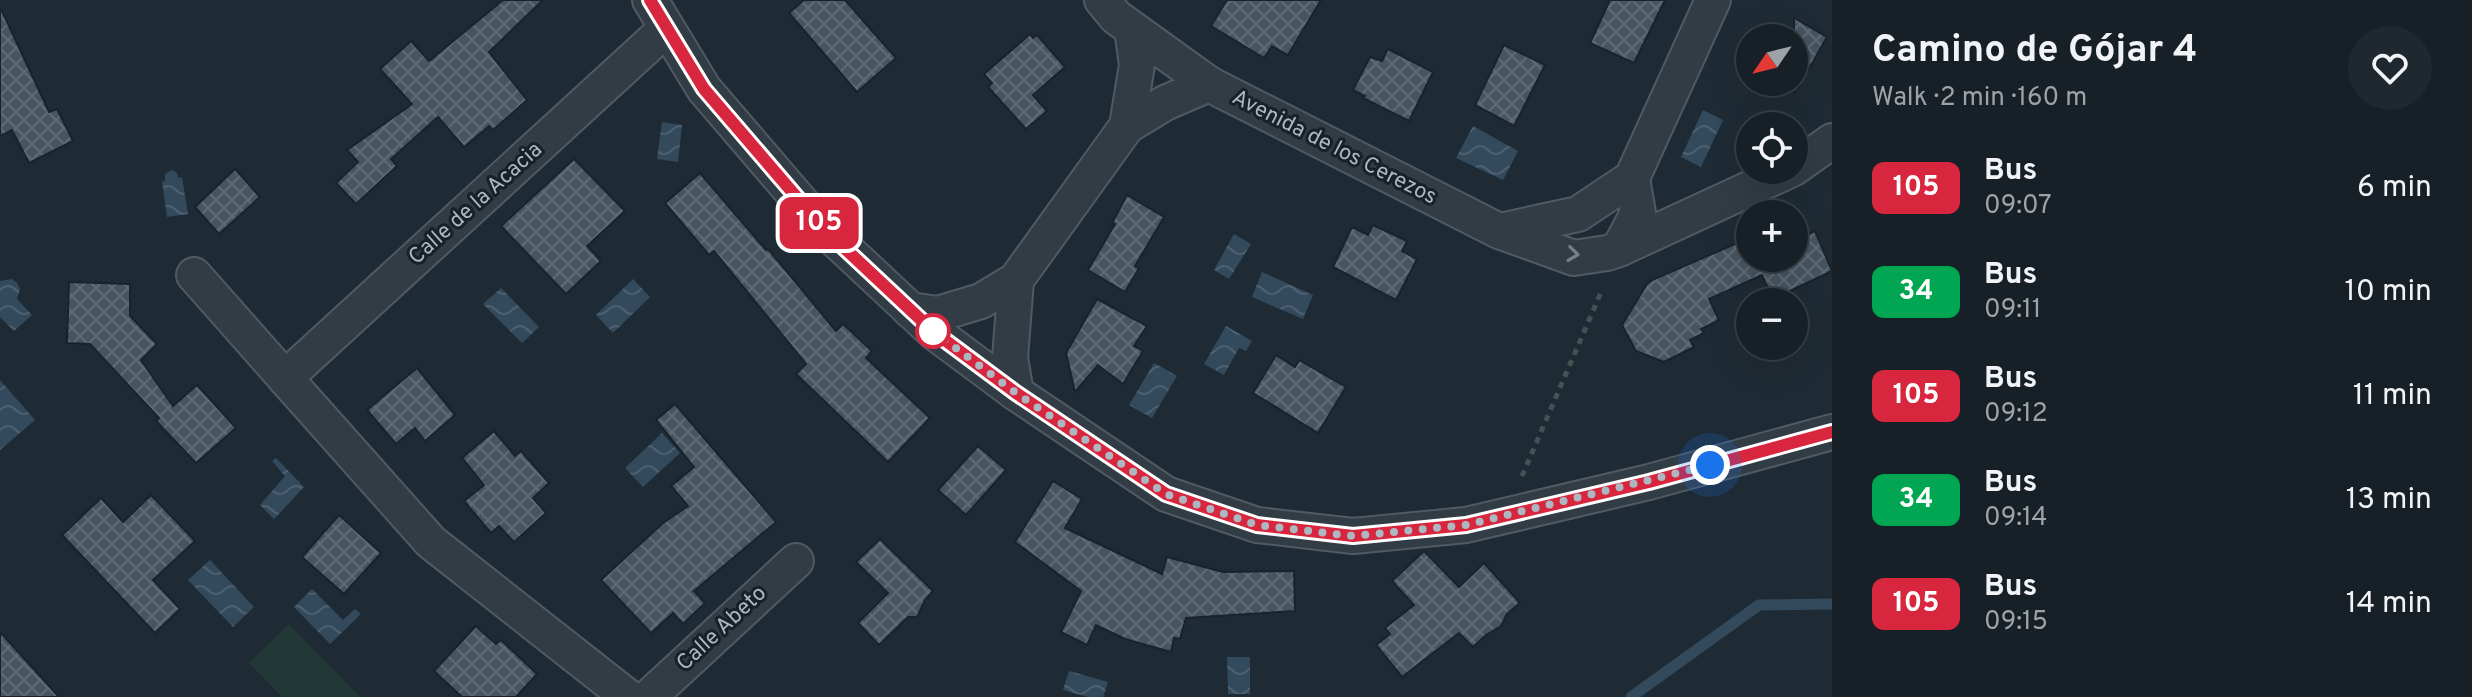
<!DOCTYPE html>
<html lang="en">
<head>
<meta charset="utf-8">
<style>
	body { margin:0; font-family:Overpass,sans-serif; background:#20282f; color:#f1f3f6; height:100vh; display:flex; flex-direction:column; font-size:30px; white-space:nowrap }
	* { box-sizing:border-box; margin:0 }
	p { font-size:26px; color:#9ea3a7 }
	.icon { flex:none; width:44px; height:44px; fill:none; stroke:currentColor; stroke-width:2; stroke-linecap:round; stroke-linejoin:round }
	.map { position:relative; flex:1; overflow:hidden }
	.side { display:flex; flex-direction:column; background:#172027; width:640px }
	.side>* { flex:none }
	.badge { padding:0 16px; border-radius:12px; font-size:28px; line-height:52px }
	.needle { width:52px; rotate:235deg }
	.controls { position:absolute; left:1736px; top:24px; display:grid; gap:16px }
	.controls a { display:grid; place-items:center; width:72px; height:72px; border-radius:50%; background:#172027; box-shadow:0 8px 32px #0002,0 0 0 2px #363e44; font-size:40px }
	.you { position:absolute; width:40px; height:40px; margin:-20px; border:6px solid #fff; border-radius:50%; background:#1a73e8; box-shadow:0 0 0 12px #1a73e833 }
	.map>.badge { position:absolute; translate:-50% -50%; box-shadow:0 0 0 4px #fff }
	.round { display:grid; place-items:center; flex:none; width:84px; height:84px; border-radius:42px; background:#20282f }
	.overview { display:flex; align-items:center; justify-content:space-between; height:136px; padding:0 40px }
	h1 { font-size:38px; font-weight:700; line-height:60px }
	ul { padding:0; list-style:none }
	li { display:flex; align-items:center; gap:24px; height:104px; padding:0 40px }
	li div { flex:1 }
	li b { display:block; font-size:30px }
	li em { font-style:normal }
	li .badge { min-width:88px; font-weight:700; text-align:center }
	main { display:flex; flex:1; min-height:0 }
	.map>svg:first-child { display:block }
	.grass { fill:#223836 }
	.water { fill:url(#water-waves) }
	.lines { fill:none; stroke-linecap:round; stroke-linejoin:round }
	.stream { stroke:#33495c; stroke-width:11 }
	.building { fill:url(#building-cross-hatch); stroke:#1a232c; stroke-width:2 }
	.minor-casing { stroke:#505a63; stroke-width:38 }
	.path { stroke:#405454; stroke-width:5; stroke-dasharray:6 6; stroke-linecap:butt }
	.minor { stroke:#323c45; stroke-width:34 }
	.oneway { stroke:#75808a }
	.line-casing { stroke:#fff; stroke-width:18 }
	.line { stroke:#d7263d; stroke-width:12 }
	.walk { stroke:#acb7c2; stroke-width:8; stroke-dasharray:0 14.4 }
	.stop-dot { fill:#fff; stroke:#d7263d; stroke-width:4 }
	.labels { text-anchor:middle; dominant-baseline:central; stroke-width:6; stroke-linejoin:round; paint-order:stroke }
	.street-label { font-size:22px; fill:#acb7c2; stroke:#182129 }
</style>
</head>
<body>
<main>
<div class="map">
<svg width="1832" height="697" viewBox="0 0 1832 697">
	<defs>
		<pattern id="water-waves" width="16" height="10" patternUnits="userSpaceOnUse" patternTransform="scale(2)"><rect width="16" height="10" fill="#33495c"/><path d="M0 5q4-4 8 0t8 0" fill="none" stroke="#4e6172"/></pattern>
		<pattern id="building-cross-hatch" width="8" height="8" patternUnits="userSpaceOnUse" patternTransform="scale(2)"><rect width="8" height="8" fill="#475560"/><path d="M0 0l8 8M0 8l8-8" fill="none" stroke="#5f6b75"/></pattern>
	</defs>
	<rect width="100%" height="100%" fill="#1f2b34"/>
	<path class="grass" d="M289 624 360 697H282L249 663Z"/>
	<g class="water">
		<path d="M1703 110 1723 120 1701 167 1681 157Z"/>
		<path d="M662 122 682 125 678 162 657 159Z"/>
		<path d="M1473 126 1518 151 1503 180 1456 158Z"/>
		<path d="M172 170 177 173 178 178 182 177 188 214 167 217 162 182 165 181V174Z"/>
		<path d="M1234 234 1251 244 1229 279 1214 270Z"/>
		<path d="M1262 272 1313 295 1303 319 1252 297Z"/>
		<path d="M12 279 17 283 20 289 17 299 32 315 14 331 0 317V281Z"/>
		<path d="M633 279 650 297 613 333 596 315Z"/>
		<path d="M501 288 539 327 522 343 483 304Z"/>
		<path d="M1226 326 1252 341 1246 351 1239 348 1224 375 1204 364Z"/>
		<path d="M1154 363 1177 376 1152 418 1129 405Z"/>
		<path d="M0 380 35 420 0 450Z"/>
		<path d="M662 433 680 453 643 487 625 468Z"/>
		<path d="M276 458 304 487 274 519 260 505 285 476 272 461Z"/>
		<path d="M210 560 254 607 233 627 188 580Z"/>
		<path d="M312 589 343 620 355 609 361 614 330 644 294 607Z"/>
		<path d="M1227 657H1250V694H1228Z"/>
		<path d="M1069 671 1108 682 1103 697H1088L1063 690Z"/>
	</g>
	<g class="lines">
		<path class="stream" d="M1631 697 1759 605 1832 604"/>
	</g>
	<g class="building">
		<path d="M503 0H543L489 52 527 100 493 130 489 126 464 147 438 117 391 159 397 166 356 204 336 183 358 162 347 150 412 104 380 69 411 41 429 61Z"/>
		<path d="M804 0H845L896 58 857 92 789 13Z"/>
		<path d="M1227 0H1321L1288 55 1272 46 1264 58 1211 26Z"/>
		<path d="M1610 0H1665L1634 63 1590 43Z"/>
		<path d="M0 7 49 112 57 109 73 141 29 163 12 130 0 136Z"/>
		<path d="M1794 18 1827 37 1794 95Z"/>
		<path d="M1030 34 1033 38 1037 35 1065 67 1033 95 1047 111 1026 129 988 87 992 83 984 74Z"/>
		<path d="M1504 45 1545 65 1514 126 1475 105Z"/>
		<path d="M1388 49 1433 72 1409 121 1363 98 1365 96 1353 90 1370 57 1382 61Z"/>
		<path d="M574 159 625 211 587 246 601 261 566 294 501 226Z"/>
		<path d="M235 169 260 197 219 234 195 207Z"/>
		<path d="M700 173 766 250 768 249 836 331 843 324 872 351 866 358 930 418 888 462 796 374 806 364 714 251 709 255 665 203Z"/>
		<path d="M1127 195 1164 217 1135 266 1139 268 1125 292 1088 270 1115 224 1112 223Z"/>
		<path d="M1373 225 1407 241 1402 251 1417 259 1396 300 1333 267 1352 227 1368 235Z"/>
		<path d="M1815 231 1832 271 1773 299 1762 275 1709 299 1719 320 1701 329 1704 333 1690 340 1694 347 1664 362 1636 351 1622 325 1647 284 1652 280 1749 238 1750 258H1794V241Z"/>
		<path d="M69 282 130 284V316L157 344 141 360 173 406 197 385 236 428 196 463 156 421 159 418 90 344 67 343Z"/>
		<path d="M1097 299 1147 326 1134 346 1143 351 1123 384 1098 365 1075 392 1066 353Z"/>
		<path d="M1276 355 1295 367 1299 360 1346 387 1318 433 1253 393Z"/>
		<path d="M417 368 455 415 425 441 415 428 396 444 367 410Z"/>
		<path d="M675 404 776 522 694 591 705 603 683 624 673 613 651 633 601 580 663 523 688 506 671 486 694 467 656 420Z"/>
		<path d="M494 431 515 456 521 451 549 483 533 498 546 513 514 542 499 526 491 533 464 501 484 485 462 458Z"/>
		<path d="M978 446 1006 470 966 515 938 490Z"/>
		<path d="M1053 481 1082 499 1065 528 1162 574 1167 557 1223 572 1294 571 1295 611 1186 618 1180 639 1174 638 1171 652 1125 639 1096 625 1087 645 1061 632 1081 591 1015 542Z"/>
		<path d="M151 495 195 541 153 580 180 609 155 633 62 535 101 498 123 522Z"/>
		<path d="M339 515 381 553 344 594 302 557Z"/>
		<path d="M880 539 933 591 925 600 917 617H908L879 645 858 623 888 593 856 562Z"/>
		<path d="M1424 551 1459 587 1484 563 1520 603 1507 614 1501 626 1486 635 1473 647 1459 633 1402 677 1376 645 1390 634 1385 628 1414 605 1392 581Z"/>
		<path d="M476 626 496 644 501 640 537 674 516 697H462L434 671Z"/>
		<path d="M0 632 59 697H0Z"/>
	</g>
	<g class="lines">
		<g class="minor-casing">
			<g id="minor">
				<path d="M650 0 704 89 824 229 934 332 1016 393 1166 494 1257 525 1353 536 1466 525 1649 482 1832 432"/>
				<path d="M1102 0 1116 17 1209 84 1499 231 1574 258 1607 253 1619 249 1638 213 1632 178"/>
				<path d="M1127 126 1137 65 1132 29"/>
				<path d="M1794 168 1832 141"/>
				<path d="M1500 231 1578 214 1632 178 1713 0"/>
				<path d="M1619 249 1790 170"/>
				<path d="M194 275 285 378"/>
				<path d="M1016 280 1010 358 1016 393"/>
				<path d="M910 310 938 314 981 301 1016 280 1127 126 1165 103 1209 84"/>
				<path d="M628 697 431 542 285 378 666 29"/>
				<path d="M649 697 796 561"/>
			</g>
		</g>
		<path class="path" d="M1522 476 1602 290"/>
		<use href="#minor" class="minor"/>
	</g>
	<defs><path id="oneway-chevron" d="M-2-3.5L2.5 0L-2 3.5" fill="none" stroke-width="1.6" stroke-linecap="round" stroke-linejoin="round" transform="scale(2)"/></defs>
	<use class="oneway" href="#oneway-chevron" transform="translate(1573 254) rotate(7)"/>
	<g class="lines">
		<g class="line-casing">
			<path id="line" d="M650 0 704 89 824 229 934 332 1016 393 1166 494 1257 525 1353 536 1466 525 1649 482 1832 432"/>
		</g>
		<use href="#line" class="line"/>
		<path class="walk" d="M933 331 1016 393 1166 494 1257 525 1353 536 1466 525 1710 465"/>
	</g>
	<circle class="stop-dot" cx="933" cy="331" r="16"/>
	<g class="labels">
		<g class="street-label">
			<text transform="translate(1334 148) rotate(27)">Avenida de los Cerezos</text>
			<text transform="translate(476 204) rotate(-42)">Calle de la Acacia</text>
			<text transform="translate(722 629) rotate(-43)">Calle Abeto</text>
		</g>
	</g>
</svg>
<div class="controls">
<a><svg class="needle" viewBox="-14 -14 28 28"><path d="M0-13l5 13h-10z" fill="#e53935"/><path d="M0 13l5-13h-10z" fill="#9ea3a7"/></svg></a>
<a><svg class="icon" aria-label="locate" viewBox="0 0 24 24"><circle cx="12" cy="12" r="6"/><path d="M12 2v4M12 18v4M2 12h4M18 12h4"/></svg></a>
<a>+</a>
<a>−</a>
</div>
<div class="you" style="left:1710px;top:465px"></div>
<b class="badge" style="left:819px;top:223px;background:#d7263d;color:#fff">105</b>
</div>
<section class="side">
<div class="overview"><div><h1>Camino de Gójar 4</h1><p>Walk · 2 min · 160 m</p></div><a class="round"><svg class="icon" aria-label="heart" viewBox="0 0 24 24"><path d="M12 20l-8-8c-3-5 5-10 8-4 3-6 11-1 8 4z"/></svg></a></div>
<ul>
<li><span class="badge" style="background:#d7263d;color:#fff">105</span><div><b>Bus</b><p>09:07</p></div><em>6 min</em></li>
<li><span class="badge" style="background:#00a651;color:#fff">34</span><div><b>Bus</b><p>09:11</p></div><em>10 min</em></li>
<li><span class="badge" style="background:#d7263d;color:#fff">105</span><div><b>Bus</b><p>09:12</p></div><em>11 min</em></li>
<li><span class="badge" style="background:#00a651;color:#fff">34</span><div><b>Bus</b><p>09:14</p></div><em>13 min</em></li>
<li><span class="badge" style="background:#d7263d;color:#fff">105</span><div><b>Bus</b><p>09:15</p></div><em>14 min</em></li>
</ul>
</section>
</main>
</body>
</html>
